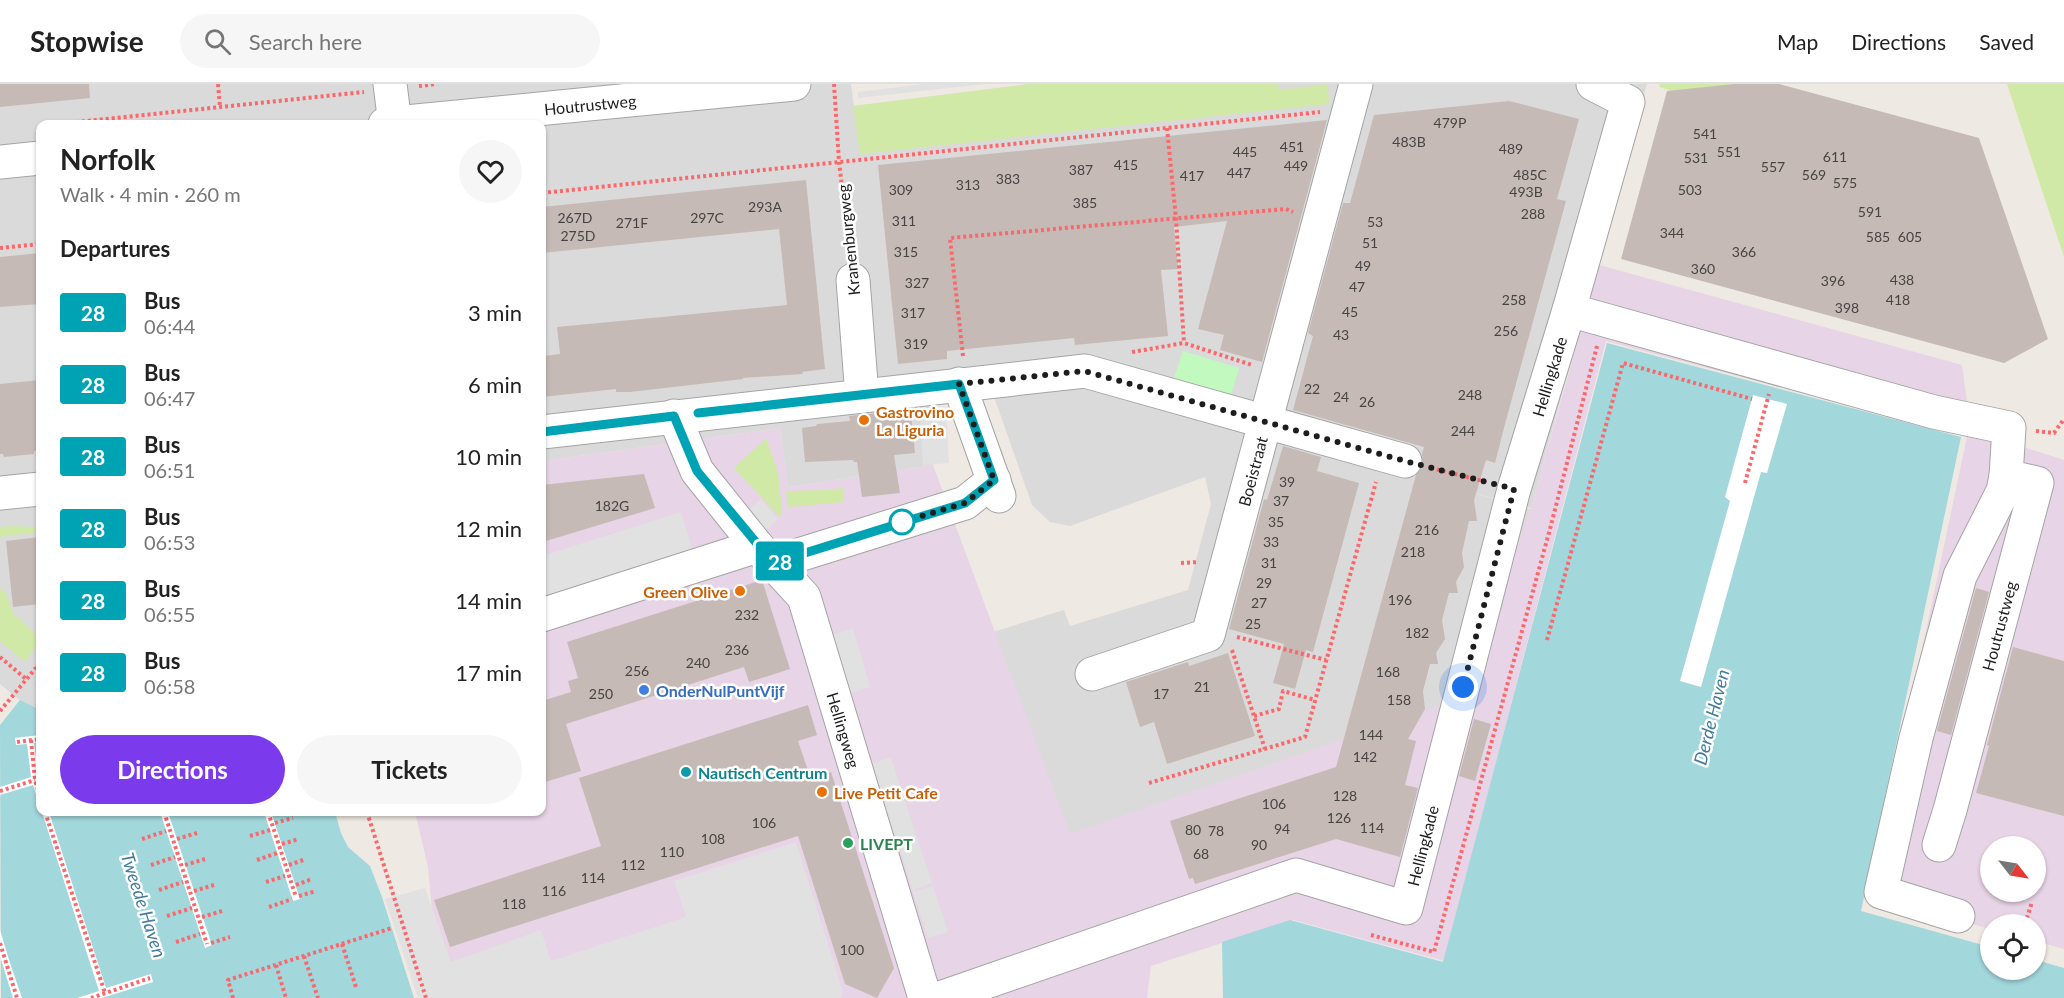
<!DOCTYPE html>
<html lang="en">
<head>
<meta charset="utf-8">
<style>
	body { margin:0; font-family:Lato,sans-serif; background:#f6f6f6; color:#222; height:100vh; display:flex; flex-direction:column; font-size:22px; white-space:nowrap }
	* { box-sizing:border-box; margin:0 }
	p { font-size:20px; color:#767676 }
	.icon { flex:none; width:33px; height:33px; fill:none; stroke:currentColor; stroke-width:2; stroke-linecap:round; stroke-linejoin:round }
	.map { position:relative; flex:1; overflow:hidden }
	.drawer { position:absolute; left:36px; top:36px; width:510px; height:696px; display:flex; flex-direction:column; background:#fff; border-radius:12px; box-shadow:0 2px 4px #0004 }
	.drawer>* { flex:none }
	.badge { padding:0 12px; border-radius:4px; font-size:21px; line-height:39px }
	.needle { width:39px; rotate:121deg }
	.controls { position:absolute; left:1980px; top:752px; display:grid; gap:12px }
	.controls a { display:grid; place-items:center; width:66px; height:66px; border-radius:50%; background:#fff; box-shadow:0 2px 4px #0004; font-size:30px }
	.you { position:absolute; width:30px; height:30px; margin:-15px; border:4px solid #fff; border-radius:50%; background:#1a73e8; box-shadow:0 0 0 9px #1a73e833 }
	.map>.badge { position:absolute; translate:-50% -50%; box-shadow:0 0 0 3px #fff }
	h2 { padding:0 24px; font-size:22px; line-height:54px }
	.round { display:grid; place-items:center; flex:none; width:63px; height:63px; border-radius:32px; background:#f6f6f6 }
	.head { display:flex; align-items:center; justify-content:space-between; height:102px; padding:0 24px }
	h1 { font-size:28px; font-weight:700; line-height:45px }
	.primary-button { display:flex; gap:12px; margin-top:auto; padding:12px 24px }
	.primary-button a { flex:1; height:69px; border-radius:36px; background:#7c3aed; color:#fff; font-size:24px; font-weight:700; line-height:69px; text-align:center }
	.primary-button a+a { background:#f6f6f6; color:#222 }
	ul { padding:0; list-style:none }
	li { display:flex; align-items:center; gap:18px; height:72px; padding:0 24px }
	li div { flex:1 }
	li b { display:block; font-size:22px }
	li em { font-style:normal }
	li .badge { min-width:66px; font-weight:700; text-align:center }
	header { display:flex; align-items:center; gap:36px; box-sizing:border-box; height:84px; padding:0 30px; background:#fff; border-bottom:2px solid #e0e0e0 }
	header strong { font-size:28px }
	nav { display:flex; gap:33px; margin-inline-start:auto; font-size:21px }
	.search { width:420px; height:54px; background:#f6f6f6; display:flex; align-items:center; gap:15px; box-sizing:border-box; padding:0 21px; border-radius:33px; color:#767676; font-size:22px }
	.map>svg:first-child { display:block }
	.residential { fill:#dbdada }
	.industrial { fill:#e7d4e6; fill-rule:evenodd }
	.grass { fill:#d0e9a7 }
	.park { fill:#c1f9be }
	.parking { fill:#e1e1e1 }
	.water { fill:#a2d7dc }
	.pier { fill:#fff }
	.building { fill:#c6bab6 }
	.lines { fill:none; stroke-linecap:round; stroke-linejoin:round }
	.minor-casing { stroke:#a4a4a4; stroke-width:35 }
	.path { stroke:#fb676a; stroke-width:4; stroke-dasharray:3 3; stroke-linecap:butt }
	.minor { stroke:#fff; stroke-width:33 }
	.line-casing { stroke:#fff; stroke-width:14 }
	.line { stroke:#00a3b4; stroke-width:9 }
	.walk { stroke:#1d1d1d; stroke-width:6; stroke-dasharray:0 10.8 }
	.food-dot { fill:#e8710a; stroke:#fff; stroke-width:2 }
	.stop-dot { fill:#fff; stroke:#00a3b4; stroke-width:3 }
	.shop-dot { fill:#3f7fe0; stroke:#fff; stroke-width:2 }
	.culture-dot { fill:#0f9aa8; stroke:#fff; stroke-width:2 }
	.leisure-dot { fill:#2e9e5b; stroke:#fff; stroke-width:2 }
	.labels { text-anchor:middle; dominant-baseline:central; stroke-width:5; stroke-linejoin:round; paint-order:stroke }
	.number-label { font-size:14px; fill:#474443 }
	.street-label { font-size:16px; fill:#1d1d1d; stroke:#fff }
	.food-label { font-size:16px; font-weight:bold; fill:#c56008; stroke:#fff; text-anchor:start }
	.shop-label { font-size:16px; font-weight:bold; fill:#366cbe; stroke:#fff; text-anchor:start }
	.culture-label { font-size:16px; font-weight:bold; fill:#0d838f; stroke:#fff; text-anchor:start }
	.leisure-label { font-size:16px; font-weight:bold; fill:#27864d; stroke:#fff; text-anchor:start }
	.water-label { font-size:18px; font-style:italic; fill:#437b9d; stroke:#fff }
</style>
</head>
<body>
<header>
<strong>Stopwise</strong>
<div class="search"><svg class="icon" aria-label="search" viewBox="0 0 24 24"><circle cx="10" cy="10" r="6"/><path d="M15 15l6 6"/></svg>Search here</div>
<nav><a>Map</a><a>Directions</a><a>Saved</a></nav>
</header>
<div class="map">
<svg width="2064" height="914" viewBox="0 0 2064 914">
	<rect width="100%" height="100%" fill="#eee9e2"/>
	<path class="residential" d="M0 0H851L854 22 1029 0H1647L1531 424 1459 405 1554 432 1439 874 1292 832 1080 895 870 586 1064 526 1070 542 1188 506 1211 420 1205 393 1070 442 1050 438 1032 421 992 307 929 316 933 381 788 403 780 344 542 377V40H40V633L0 600Z"/>
	<path class="industrial" d="M1599 181 1962 281 1969 333 1989 352 2064 376V865L2036 857V840H1990V845L1870 812 1967 353 1606 257 1444 877 1293 836 1151 882 1147 914H440L428 783 415 728H542V377L780 344 788 403 933 381 1070 750 1458 615 1531 424ZM1990 762H2036V807H1990Z"/>
	<g class="grass">
		<path d="M1029 0H1278L1279 6 1328 0 1329 20 860 70 853 22Z"/>
		<path d="M1660 0H1731L1725 22 1659 3Z"/>
		<path d="M2007 0H2064V173Z"/>
		<path d="M766 354 778 388 782 429 780 433 734 384Z"/>
		<path d="M843 404 844 418 788 423 786 407 825 406Z"/>
		<path d="M8 442 40 443V448L0 453V443Z"/>
		<path d="M0 504 6 509 13 529 40 554V556L25 578 0 557Z"/>
	</g>
	<path class="park" d="M1183 267 1239 284 1229 318 1172 300Z"/>
	<g class="parking">
		<path d="M924 0H985L858 14V8Z"/>
		<path d="M946 327 949 379 923 381 920 329Z"/>
		<path d="M761 415 778 435 765 447 747 427Z"/>
		<path d="M681 428 693 468 542 514V472Z"/>
		<path d="M853 544 870 603 848 610 830 551Z"/>
		<path d="M891 673 901 704 883 710 885 713 902 708 932 799 914 805 916 807 933 802 948 848 928 854 872 680Z"/>
		<path d="M796 758 843 908 841 914H418L385 815 425 804 451 878 541 846 551 877 686 833 674 797Z"/>
	</g>
	<g class="water">
		<path d="M1607 259 1961 353 1861 827 1990 863V885H2036V876L2064 884V914H1223L1222 858 1290 836 1443 878Z"/>
		<path d="M20 616 40 626V728H335L341 749 348 763 370 782 382 813 414 914H1L0 641Z"/>
	</g>
	<g class="pier">
		<path d="M1753 311 1787 320 1767 389 1761 388 1701 603 1680 597 1730 417 1725 413Z"/>
		<path d="M40 651V658L34 659 40 701V723L33 701 0 711V703L31 693 27 660 16 661 15 654Z"/>
		<path d="M42 728H49L106 904 151 890 153 898 102 914H77L99 907Z"/>
		<path d="M160 728H168L212 861 205 864Z"/>
		<path d="M264 728H271L300 815 293 817Z"/>
		<path d="M0 846 9 876 22 914H13L0 872Z"/>
	</g>
	<g class="building">
		<path d="M0 0H89L90 14 0 23Z"/>
		<path d="M1734 0H1779L1979 54 2048 255 2004 279 1621 175 1667 7Z"/>
		<path d="M1509 17 1579 35 1557 115 1566 117 1505 340 1495 379 1486 376 1474 416 1477 437H1469L1462 469 1464 483 1456 498 1458 509H1449L1442 536 1445 555 1436 569 1438 580H1430L1423 607 1425 625 1408 655 1416 657 1405 701 1418 704 1400 773 1336 755 1195 800 1193 794 1189 795 1170 737 1336 683 1416 391 1423 381 1422 370 1424 363 1293 326 1313 252 1308 249 1343 119H1350L1374 31Z"/>
		<path d="M1327 36 1262 278 1220 266 1224 251 1198 245 1227 137 1174 143 1178 185 1161 186 1168 252 1075 261 1074 254 947 267V275L898 280 878 81Z"/>
		<path d="M806 96 825 285 802 288 803 290 743 294V295L630 308H616V305L542 313V272L560 270 557 243 787 221 779 145 542 169V123Z"/>
		<path d="M40 169V220L0 223V173Z"/>
		<path d="M40 296V366L34 367V370L4 373 3 370H0V300Z"/>
		<path d="M879 329V334L911 330 915 369 894 371 900 409 862 413 857 378H854L853 376 805 378 802 344 816 342 817 340 850 337 849 332Z"/>
		<path d="M1283 362 1321 373 1317 387 1359 399 1313 568 1306 566 1295 605 1273 599 1284 560 1229 545 1264 415 1267 416Z"/>
		<path d="M644 390 655 424 546 457 545 454 542 455V401Z"/>
		<path d="M40 453V520L13 523 6 457Z"/>
		<path d="M762 496 790 585 749 598 744 583 566 640 581 687 542 699V617L571 608 568 597 578 594 567 558Z"/>
		<path d="M1976 504 1989 508 1951 651 1937 647Z"/>
		<path d="M2013 563 2064 577V732L1976 709 1989 662 1987 661Z"/>
		<path d="M1228 569 1255 652 1167 680 1154 638 1140 643 1126 598 1188 578 1189 582Z"/>
		<path d="M808 621 817 651 798 657 811 695 831 688 894 884 877 914 845 900 798 752 450 863 434 816 601 762 579 694Z"/>
		<path d="M1474 635 1491 640 1475 697 1459 692Z"/>
	</g>
	<g class="lines">
		<g class="minor-casing">
			<g id="minor">
				<path d="M390 0 395 40"/>
				<path id="s1" d="M385 40 794 0"/>
				<path d="M0 78 40 74"/>
				<path d="M853 196 862 312"/>
				<path d="M1569 226 1934 328 2009 344 2006 392 2037 399 1950 726 1939 761"/>
				<path d="M959 300 999 412"/>
				<path id="s2" d="M674 332 697 387 757 462 804 513 925 914"/>
				<path d="M542 348 1085 287 1405 377"/>
				<path d="M0 409 40 405"/>
				<path d="M773 479 965 419 994 396"/>
				<path d="M542 531 757 462"/>
				<path id="s3" d="M1092 590 1208 551 1356 0"/>
				<path d="M1958 832 1881 808 1916 654 1960 492 2003 407 2006 392"/>
				<path id="s4" d="M940 914 1296 791 1406 824 1514 405 1569 226 1628 18 1593 0"/>
			</g>
		</g>
		<g class="path">
			<path d="M218 0 220 23"/>
			<path d="M834 0 839 78 850 168"/>
			<path d="M419 2 436 0"/>
			<path d="M58 40 364 8"/>
			<path d="M1167 44 1176 135 1184 259"/>
			<path d="M542 109 1320 28"/>
			<path d="M0 164 40 160"/>
			<path d="M1132 268 1184 259 1252 281"/>
			<path d="M963 272 950 154 1286 125 1293 128"/>
			<path d="M2036 347 2054 349 2064 335"/>
			<path d="M1431 384 1487 398"/>
			<path d="M1745 399 1769 310"/>
			<path d="M1181 479 1199 478"/>
			<path d="M1237 553 1326 576"/>
			<path d="M1547 556 1623 279 1752 315"/>
			<path d="M1232 566 1265 665"/>
			<path d="M0 573 26 595"/>
			<path d="M0 627 40 579"/>
			<path d="M1254 632 1279 625 1283 607 1315 616"/>
			<path d="M31 656 35 696 40 712"/>
			<path d="M17 658 40 655"/>
			<path d="M1149 699 1305 653 1376 398"/>
			<path d="M0 707 35 696"/>
			<path d="M45 728 105 909"/>
			<path d="M164 728 207 860"/>
			<path d="M268 728 296 813"/>
			<path d="M367 728 426 914"/>
			<path d="M134 729 139 728"/>
			<path d="M242 730 249 728"/>
			<path d="M275 739 293 734"/>
			<path d="M250 752 270 746"/>
			<path d="M142 755 166 747"/>
			<path d="M177 755 197 749"/>
			<path d="M282 760 299 755"/>
			<path d="M257 776 277 769"/>
			<path d="M151 781 175 773"/>
			<path d="M185 781 205 775"/>
			<path d="M289 781 306 775"/>
			<path d="M266 798 285 792"/>
			<path d="M296 801 312 795"/>
			<path d="M159 806 183 798"/>
			<path d="M194 807 214 801"/>
			<path d="M299 812 316 807"/>
			<path d="M269 823 292 815"/>
			<path d="M167 832 192 824"/>
			<path d="M202 833 222 827"/>
			<path d="M2025 840 2032 818"/>
			<path d="M1371 851 1434 868 1550 445 1597 262"/>
			<path d="M176 858 200 850"/>
			<path d="M0 859 17 914"/>
			<path d="M211 859 230 853"/>
			<path d="M342 860 356 903"/>
			<path d="M304 872 318 914"/>
			<path d="M276 881 286 914"/>
			<path d="M91 914 150 894"/>
			<path d="M233 914 228 896 392 844"/>
		</g>
		<use href="#minor" class="minor"/>
	</g>
	<g class="lines">
		<g class="line-casing">
			<path id="line" d="M542 348 674 332 697 387 773 479 965 419 994 396 959 300 698 329"/>
		</g>
		<use href="#line" class="line"/>
		<path class="walk" d="M902 438 965 419 994 396 959 300 1084 287 1405 377 1514 405 1463 603"/>
	</g>
	<g class="food-dot">
		<circle cx="864" cy="336" r="6"/>
		<circle cx="740" cy="507" r="6"/>
		<circle cx="822" cy="708" r="6"/>
	</g>
	<circle class="stop-dot" cx="902" cy="438" r="12"/>
	<circle class="shop-dot" cx="644" cy="606" r="6"/>
	<circle class="culture-dot" cx="686" cy="688" r="6"/>
	<circle class="leisure-dot" cx="848" cy="759" r="6"/>
	<g class="labels">
		<g class="number-label">
			<text x="1450" y="38">479P</text>
			<text x="1705" y="49">541</text>
			<text x="1409" y="57">483B</text>
			<text x="1292" y="62">451</text>
			<text x="1511" y="64">489</text>
			<text x="1245" y="67">445</text>
			<text x="1729" y="67">551</text>
			<text x="1835" y="72">611</text>
			<text x="1696" y="73">531</text>
			<text x="1126" y="80">415</text>
			<text x="1296" y="81">449</text>
			<text x="1773" y="82">557</text>
			<text x="1081" y="85">387</text>
			<text x="1239" y="88">447</text>
			<text x="1530" y="90">485C</text>
			<text x="1814" y="90">569</text>
			<text x="1192" y="91">417</text>
			<text x="1008" y="94">383</text>
			<text x="1845" y="98">575</text>
			<text x="968" y="100">313</text>
			<text x="901" y="105">309</text>
			<text x="1690" y="105">503</text>
			<text x="1526" y="107">493B</text>
			<text x="1085" y="118">385</text>
			<text x="765" y="122">293A</text>
			<text x="1870" y="127">591</text>
			<text x="1533" y="129">288</text>
			<text x="575" y="133">267D</text>
			<text x="707" y="133">297C</text>
			<text x="904" y="136">311</text>
			<text x="1375" y="137">53</text>
			<text x="632" y="138">271F</text>
			<text x="1672" y="148">344</text>
			<text x="578" y="151">275D</text>
			<text x="1878" y="152">585</text>
			<text x="1910" y="152">605</text>
			<text x="1370" y="158">51</text>
			<text x="906" y="167">315</text>
			<text x="1744" y="167">366</text>
			<text x="1363" y="181">49</text>
			<text x="1703" y="184">360</text>
			<text x="1902" y="195">438</text>
			<text x="1833" y="196">396</text>
			<text x="917" y="198">327</text>
			<text x="1357" y="202">47</text>
			<text x="1514" y="215">258</text>
			<text x="1898" y="215">418</text>
			<text x="1847" y="223">398</text>
			<text x="1350" y="227">45</text>
			<text x="913" y="228">317</text>
			<text x="1506" y="246">256</text>
			<text x="1341" y="250">43</text>
			<text x="916" y="259">319</text>
			<text x="1312" y="304">22</text>
			<text x="1470" y="310">248</text>
			<text x="1341" y="312">24</text>
			<text x="1367" y="317">26</text>
			<text x="1463" y="346">244</text>
			<text x="1287" y="397">39</text>
			<text x="1281" y="416">37</text>
			<text x="612" y="421">182G</text>
			<text x="1276" y="437">35</text>
			<text x="1427" y="445">216</text>
			<text x="1271" y="457">33</text>
			<text x="1413" y="467">218</text>
			<text x="1269" y="478">31</text>
			<text x="1264" y="498">29</text>
			<text x="1400" y="515">196</text>
			<text x="1259" y="518">27</text>
			<text x="747" y="530">232</text>
			<text x="1253" y="539">25</text>
			<text x="1417" y="548">182</text>
			<text x="737" y="565">236</text>
			<text x="698" y="578">240</text>
			<text x="637" y="586">256</text>
			<text x="1388" y="587">168</text>
			<text x="1202" y="602">21</text>
			<text x="601" y="609">250</text>
			<text x="1161" y="609">17</text>
			<text x="1399" y="615">158</text>
			<text x="1371" y="650">144</text>
			<text x="1365" y="672">142</text>
			<text x="1345" y="711">128</text>
			<text x="1274" y="719">106</text>
			<text x="1339" y="733">126</text>
			<text x="764" y="738">106</text>
			<text x="1372" y="743">114</text>
			<text x="1282" y="744">94</text>
			<text x="1193" y="745">80</text>
			<text x="1216" y="746">78</text>
			<text x="713" y="754">108</text>
			<text x="1259" y="760">90</text>
			<text x="672" y="767">110</text>
			<text x="1201" y="769">68</text>
			<text x="633" y="780">112</text>
			<text x="593" y="793">114</text>
			<text x="554" y="806">116</text>
			<text x="514" y="819">118</text>
			<text x="852" y="865">100</text>
		</g>
		<g class="street-label">
			<text stroke="none"><textPath href="#s1" startOffset="206">Houtrustweg</textPath></text>
			<text transform="translate(848 156) rotate(-96)">Kranenburgweg</text>
			<text stroke="none"><textPath href="#s4" startOffset="1042">Hellingkade</textPath></text>
			<text stroke="none"><textPath href="#s3" startOffset="292">Boeistraat</textPath></text>
			<text transform="translate(1999 542) rotate(-75)">Houtrustweg</text>
			<text stroke="none"><textPath href="#s2" startOffset="364">Hellingweg</textPath></text>
			<text stroke="none"><textPath href="#s4" startOffset="556">Hellingkade</textPath></text>
		</g>
		<g class="food-label">
			<text x="876" y="327">Gastrovino<tspan x="876" dy="18">La Liguria</tspan></text>
			<text x="728" y="507" text-anchor="end">Green Olive</text>
			<text x="834" y="708">Live Petit Cafe</text>
		</g>
		<g class="shop-label">
			<text x="656" y="606">OnderNulPuntVijf</text>
		</g>
		<g class="culture-label">
			<text x="698" y="688">Nautisch Centrum</text>
		</g>
		<g class="leisure-label">
			<text x="860" y="759">LIVEPT</text>
		</g>
		<g class="water-label">
			<text transform="translate(1711 633) rotate(-76)">Derde Haven</text>
			<text transform="translate(144 821) rotate(72)">Tweede Haven</text>
		</g>
	</g>
</svg>
<div class="controls">
<a><svg class="needle" viewBox="-14 -14 28 28"><path d="M0-13l5 13h-10z" fill="#e53935"/><path d="M0 13l5-13h-10z" fill="#767676"/></svg></a>
<a><svg class="icon" aria-label="locate" viewBox="0 0 24 24"><circle cx="12" cy="12" r="6"/><path d="M12 2v4M12 18v4M2 12h4M18 12h4"/></svg></a>
</div>
<div class="you" style="left:1463px;top:603px"></div>
<b class="badge" style="left:780px;top:477px;background:#00a3b4;color:#fff">28</b>
<section class="drawer">
<div class="head"><div><h1>Norfolk</h1><p>Walk · 4 min · 260 m</p></div><a class="round"><svg class="icon" aria-label="heart" viewBox="0 0 24 24"><path d="M12 20l-8-8c-3-5 5-10 8-4 3-6 11-1 8 4z"/></svg></a></div>
<h2>Departures</h2>
<ul>
<li><span class="badge" style="background:#00a3b4;color:#fff">28</span><div><b>Bus</b><p>06:44</p></div><em>3 min</em></li>
<li><span class="badge" style="background:#00a3b4;color:#fff">28</span><div><b>Bus</b><p>06:47</p></div><em>6 min</em></li>
<li><span class="badge" style="background:#00a3b4;color:#fff">28</span><div><b>Bus</b><p>06:51</p></div><em>10 min</em></li>
<li><span class="badge" style="background:#00a3b4;color:#fff">28</span><div><b>Bus</b><p>06:53</p></div><em>12 min</em></li>
<li><span class="badge" style="background:#00a3b4;color:#fff">28</span><div><b>Bus</b><p>06:55</p></div><em>14 min</em></li>
<li><span class="badge" style="background:#00a3b4;color:#fff">28</span><div><b>Bus</b><p>06:58</p></div><em>17 min</em></li>
</ul>
<div class="primary-button"><a>Directions</a><a>Tickets</a></div>
</section>
</div>
</body>
</html>
